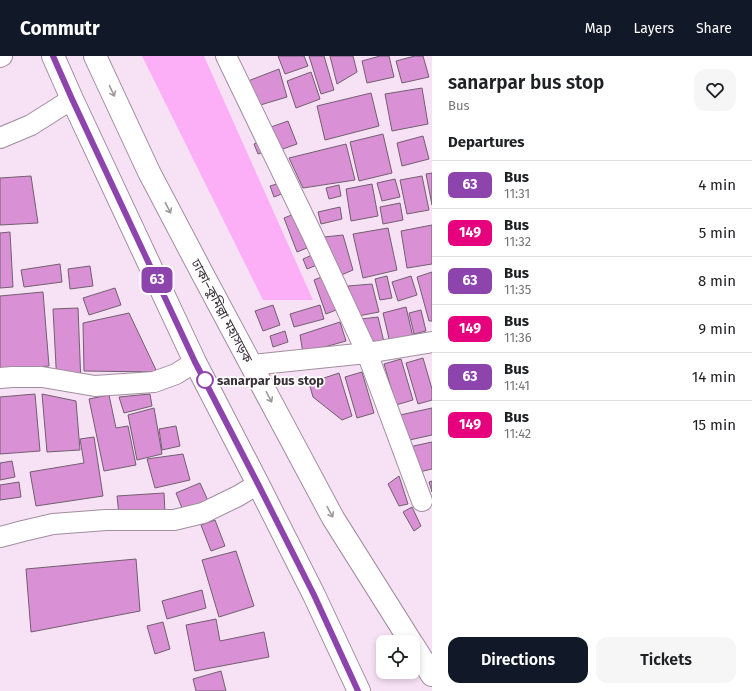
<!DOCTYPE html>
<html lang="en">
<head>
<meta charset="utf-8">
<style>
	body { margin:0; font-family:"Fira Sans","Noto Sans Bengali",sans-serif; background:#f6f6f6; color:#202124; height:100vh; display:flex; flex-direction:column; font-size:15px; white-space:nowrap }
	* { box-sizing:border-box; margin:0 }
	p { font-size:13px; color:#757577 }
	.icon { flex:none; width:22px; height:22px; fill:none; stroke:currentColor; stroke-width:2; stroke-linecap:round; stroke-linejoin:round }
	.map { position:relative; flex:1; overflow:hidden }
	.drawer { display:flex; flex-direction:column; background:#fff; width:320px }
	.drawer>* { flex:none }
	.badge { padding:0 8px; border-radius:6px; font-size:14px; line-height:26px }
	.fabs { position:absolute; left:376px; top:579px; display:grid; gap:8px }
	.fabs a { display:grid; place-items:center; width:44px; height:44px; border-radius:8px; background:#fff; box-shadow:0 2px 6px #0003; font-size:20px }
	.map>.badge { position:absolute; translate:-50% -50%; box-shadow:0 0 0 2px #fff }
	h2 { padding:0 16px; font-size:15px; line-height:36px }
	.round { display:grid; place-items:center; flex:none; width:42px; height:42px; border-radius:12px; background:#f6f6f6 }
	.overview { display:flex; align-items:center; justify-content:space-between; height:68px; padding:0 16px }
	h1 { font-size:19px; font-weight:600; line-height:30px }
	.button { display:flex; gap:8px; margin-top:auto; padding:8px 16px }
	.button a { flex:1; height:46px; border-radius:12px; background:#111827; color:#fff; font-size:16px; font-weight:600; line-height:46px; text-align:center }
	.button a+a { background:#f6f6f6; color:#202124 }
	ul { padding:0; list-style:none }
	li { display:flex; align-items:center; gap:12px; height:48px; padding:0 16px; border-top:1px solid #e0e0e0 }
	li div { flex:1 }
	li b { display:block; font-size:15px }
	li em { font-style:normal }
	li .badge { min-width:44px; font-weight:700; text-align:center }
	header { display:flex; align-items:center; gap:24px; box-sizing:border-box; height:56px; padding:0 20px; background:#111827; color:#fff }
	header strong { font-size:19px }
	nav { display:flex; gap:22px; margin-inline-start:auto; font-size:14px }
	main { display:flex; flex:1; min-height:0 }
	.map>svg:first-child { display:block }
	.water { fill:#fcaff6 }
	.building { fill:#da90d4; stroke:#715f6f }
	.lines { fill:none; stroke-linecap:round; stroke-linejoin:round }
	.minor-casing { stroke:#a18e9f; stroke-width:22 }
	.highway-casing { stroke:#a18e9f; stroke-width:24 }
	.minor { stroke:#fff; stroke-width:20 }
	.highway { stroke:#fff; stroke-width:22 }
	.oneway { stroke:#9c989c }
	.line-casing { stroke:#fff; stroke-width:9 }
	.line { stroke:#8e44ad; stroke-width:6 }
	.stop-dot { fill:#fff; stroke:#8e44ad; stroke-width:2 }
	.labels { text-anchor:middle; dominant-baseline:central; stroke-width:3.5; stroke-linejoin:round; paint-order:stroke }
	.street-label { font-size:13px; fill:#393138; stroke:#fff }
	.stop-label { font-size:13px; font-weight:bold; fill:#393138; stroke:#fff; text-anchor:start }
</style>
</head>
<body>
<header>
<strong>Commutr</strong>
<nav><a>Map</a><a>Layers</a><a>Share</a></nav>
</header>
<main>
<div class="map">
<svg width="432" height="635" viewBox="0 0 432 635">
	<rect width="100%" height="100%" fill="#f7e2f5"/>
	<path class="water" d="M142 0H204L313 244H263Z"/>
	<g class="building">
		<path d="M278 0H304L308 10 285 18Z"/>
		<path d="M309 0H324L334 34 321 38Z"/>
		<path d="M330 0H353L357 16 337 28Z"/>
		<path d="M380 0H389L394 21 367 27 362 5Z"/>
		<path d="M415 0H423L429 21 402 27 396 5Z"/>
		<path d="M279 13 287 41 257 50 248 25Z"/>
		<path d="M311 16 320 43 296 52 287 25Z"/>
		<path d="M422 32 428 68 392 75 385 38Z"/>
		<path d="M371 37 379 70 325 84 317 50Z"/>
		<path d="M288 65 297 88 280 94 271 71Z"/>
		<path d="M383 78 392 117 359 125 350 86Z"/>
		<path d="M423 80 429 103 402 110 397 87Z"/>
		<path d="M263 84 267 95 258 98 254 88Z"/>
		<path d="M346 88 355 124 303 132 289 102Z"/>
		<path d="M432 117V149L426 118Z"/>
		<path d="M31 120 38 167 0 169V122Z"/>
		<path d="M422 120 429 154 407 158 400 124Z"/>
		<path d="M395 123 400 141 382 145 377 127Z"/>
		<path d="M280 127 284 137 274 141 270 130Z"/>
		<path d="M372 128 378 160 351 165 346 133Z"/>
		<path d="M339 129 341 140 329 143 326 132Z"/>
		<path d="M400 147 403 164 383 168 380 151Z"/>
		<path d="M340 151 342 163 321 168 318 156Z"/>
		<path d="M294 158 307 192 297 196 284 162Z"/>
		<path d="M432 169V208L407 212 401 175Z"/>
		<path d="M388 172 397 214 363 222 353 178Z"/>
		<path d="M10 176 13 231 0 232V177Z"/>
		<path d="M343 179 353 214 339 220 324 181Z"/>
		<path d="M312 199 317 209 307 213 303 203Z"/>
		<path d="M60 208 62 226 24 231 21 214Z"/>
		<path d="M90 210 93 230 70 233 68 213Z"/>
		<path d="M432 216V265H429L417 221Z"/>
		<path d="M324 220 336 254 326 258 314 224Z"/>
		<path d="M387 220 392 242 380 244 375 223Z"/>
		<path d="M411 220 417 239 398 245 392 226Z"/>
		<path d="M372 228 379 256 358 260 348 230Z"/>
		<path d="M115 232 121 249 89 259 83 242Z"/>
		<path d="M43 236 49 310 0 314V240Z"/>
		<path d="M273 249 280 269 263 275 255 255Z"/>
		<path d="M320 249 324 263 294 271 290 258Z"/>
		<path d="M406 251 413 281 390 287 383 257Z"/>
		<path d="M78 252 81 328 57 329 53 253Z"/>
		<path d="M421 254 426 275 414 278 409 257Z"/>
		<path d="M129 257 157 316 84 315 83 267Z"/>
		<path d="M378 261 384 286 370 285 361 263Z"/>
		<path d="M340 266 346 285 303 297 300 279Z"/>
		<path d="M285 275 288 286 273 291 270 280Z"/>
		<path d="M423 302 432 333V344L418 348 406 307Z"/>
		<path d="M401 303 413 344 396 349 384 308Z"/>
		<path d="M362 316 374 357 357 362 345 321Z"/>
		<path d="M339 317 352 360 342 364 313 341 309 327Z"/>
		<path d="M35 338 40 395 0 398V341Z"/>
		<path d="M42 338 76 345 80 394 47 396Z"/>
		<path d="M150 338 152 350 124 357 119 341Z"/>
		<path d="M109 339 116 372 128 370 136 409 104 415 89 343Z"/>
		<path d="M154 352 162 398 137 404 128 359Z"/>
		<path d="M432 352V379L405 385 400 359Z"/>
		<path d="M176 370 180 390 162 394 159 373Z"/>
		<path d="M94 381 103 440 36 450 30 416 84 407 80 383Z"/>
		<path d="M432 386V413L415 417 409 391Z"/>
		<path d="M183 398 190 424 155 432 147 403Z"/>
		<path d="M12 405 15 421 0 424V407Z"/>
		<path d="M399 420 408 448 399 450 388 428Z"/>
		<path d="M432 425V436L429 426Z"/>
		<path d="M19 426 21 441 0 444V429Z"/>
		<path d="M200 427 209 447 184 457 176 437Z"/>
		<path d="M164 437 165 456 119 459 117 440Z"/>
		<path d="M412 451 421 470 414 475 403 456Z"/>
		<path d="M215 464 225 490 211 495 201 469Z"/>
		<path d="M236 495 254 550 219 561 202 504Z"/>
		<path d="M136 503 140 555 31 576 26 513Z"/>
		<path d="M202 534 206 552 167 563 162 545Z"/>
		<path d="M216 563 220 585 264 576 269 601 195 615 186 569Z"/>
		<path d="M163 566 170 593 155 598 147 570Z"/>
		<path d="M221 615 226 635H196L193 623Z"/>
	</g>
	<g class="lines">
		<g class="minor-casing">
			<g id="minor">
				<path d="M226 0 312 178 367 297 422 445"/>
				<path d="M0 1 2 0"/>
				<path d="M0 82 31 69 72 43"/>
				<path d="M251 309 367 297 432 286"/>
				<path d="M0 322 12 321H42L95 330 154 326 176 318 195 306"/>
				<path d="M0 481 23 475 53 468 106 464H174L203 457 238 440 258 428"/>
			</g>
		</g>
		<g class="highway-casing">
			<g id="highway">
				<path d="M53 0 72 43 195 306 258 428 314 539 359 635"/>
				<path d="M95 0 149 116 201 215 333 462 411 586"/>
				<path d="M413 589 432 619"/>
			</g>
		</g>
		<use href="#minor" class="minor"/>
		<use href="#highway" class="highway"/>
	</g>
	<defs><path id="oneway-shaft" d="M-6 0H5M1.5-3L5.5 0L1.5 3" fill="none" stroke-width="1.6" stroke-linecap="round" stroke-linejoin="round"/></defs>
	<g class="oneway">
		<use href="#oneway-shaft" transform="translate(112 35) rotate(65)"/>
		<use href="#oneway-shaft" transform="translate(168 152) rotate(63)"/>
		<use href="#oneway-shaft" transform="translate(269 341) rotate(62)"/>
		<use href="#oneway-shaft" transform="translate(330 456) rotate(62)"/>
	</g>
	<g class="lines">
		<g class="line-casing">
			<path id="line" d="M53 0 72 43 195 306 258 428 314 539 358 635"/>
		</g>
		<use href="#line" class="line"/>
	</g>
	<circle class="stop-dot" cx="205" cy="324" r="8"/>
	<g class="labels">
		<g class="street-label">
			<text transform="translate(222 255) rotate(62)">ঢাকা–কুমিল্লা মহাসড়ক</text>
		</g>
		<g class="stop-label">
			<text x="217" y="324">sanarpar bus stop</text>
		</g>
	</g>
</svg>
<div class="fabs">
<a><svg class="icon" aria-label="locate" viewBox="0 0 24 24"><circle cx="12" cy="12" r="6"/><path d="M12 2v4M12 18v4M2 12h4M18 12h4"/></svg></a>
</div>
<b class="badge" style="left:157px;top:224px;background:#8e44ad;color:#fff">63</b>
</div>
<section class="drawer">
<div class="overview"><div><h1>sanarpar bus stop</h1><p>Bus</p></div><a class="round"><svg class="icon" aria-label="heart" viewBox="0 0 24 24"><path d="M12 20l-8-8c-3-5 5-10 8-4 3-6 11-1 8 4z"/></svg></a></div>
<h2>Departures</h2>
<ul>
<li><span class="badge" style="background:#8e44ad;color:#fff">63</span><div><b>Bus</b><p>11:31</p></div><em>4 min</em></li>
<li><span class="badge" style="background:#e6007e;color:#fff">149</span><div><b>Bus</b><p>11:32</p></div><em>5 min</em></li>
<li><span class="badge" style="background:#8e44ad;color:#fff">63</span><div><b>Bus</b><p>11:35</p></div><em>8 min</em></li>
<li><span class="badge" style="background:#e6007e;color:#fff">149</span><div><b>Bus</b><p>11:36</p></div><em>9 min</em></li>
<li><span class="badge" style="background:#8e44ad;color:#fff">63</span><div><b>Bus</b><p>11:41</p></div><em>14 min</em></li>
<li><span class="badge" style="background:#e6007e;color:#fff">149</span><div><b>Bus</b><p>11:42</p></div><em>15 min</em></li>
</ul>
<div class="button"><a>Directions</a><a>Tickets</a></div>
</section>
</main>
</body>
</html>
